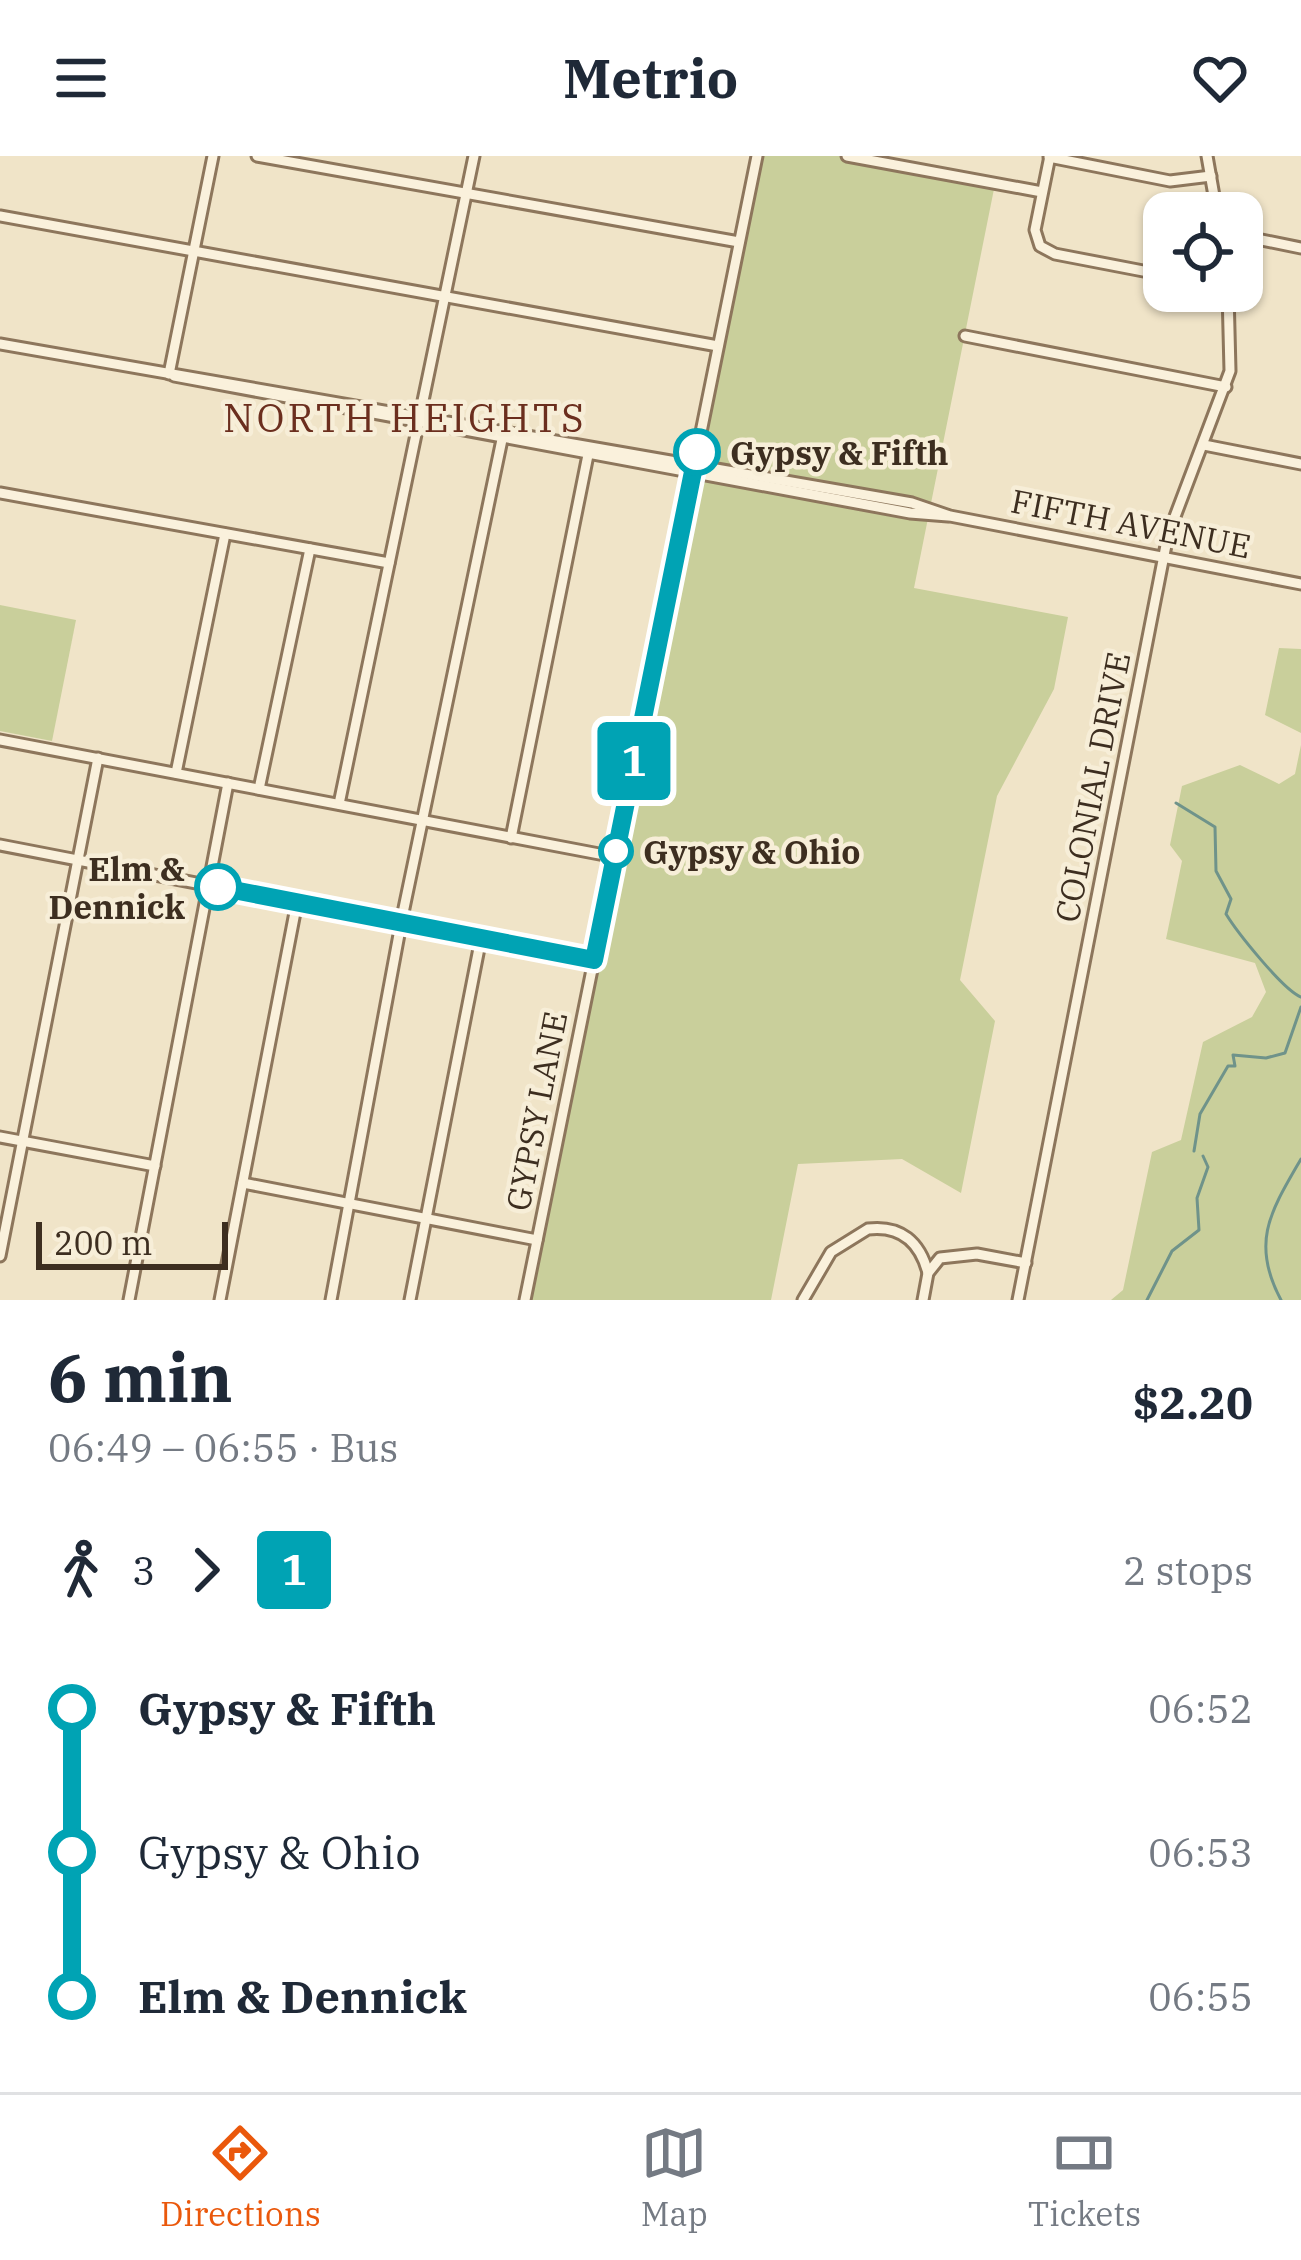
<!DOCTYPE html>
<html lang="en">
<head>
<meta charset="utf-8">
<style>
	body { margin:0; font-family:"IBM Plex Serif",serif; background:#f6f6f7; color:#1f2937; height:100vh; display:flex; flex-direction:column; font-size:45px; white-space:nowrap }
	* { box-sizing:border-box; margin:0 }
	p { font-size:39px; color:#747a83 }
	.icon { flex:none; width:66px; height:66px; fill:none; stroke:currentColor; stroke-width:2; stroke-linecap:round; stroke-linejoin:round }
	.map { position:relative; height:1144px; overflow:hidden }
	.side { display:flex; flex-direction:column; background:#fff; flex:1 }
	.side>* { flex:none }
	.badge { padding:0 24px; border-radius:9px; font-size:42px; line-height:78px }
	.tools { position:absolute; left:1143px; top:36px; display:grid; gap:24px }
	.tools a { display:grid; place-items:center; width:120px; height:120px; border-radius:24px; background:#fff; box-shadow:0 3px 9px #0004; font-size:60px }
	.scale { position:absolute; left:36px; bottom:30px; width:192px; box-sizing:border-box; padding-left:12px; border:6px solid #3d2e20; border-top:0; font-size:33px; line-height:42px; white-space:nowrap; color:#3d2e20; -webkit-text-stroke:9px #f7eed8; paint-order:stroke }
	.map>.badge { position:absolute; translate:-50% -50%; box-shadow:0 0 0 6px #fff }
	.legs { display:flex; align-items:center; gap:18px; height:132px; padding:0 48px; font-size:39px }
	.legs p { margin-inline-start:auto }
	.summary { display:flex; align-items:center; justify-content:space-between; height:204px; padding:0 48px }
	h1 { font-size:66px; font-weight:700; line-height:90px }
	ul { padding:0 48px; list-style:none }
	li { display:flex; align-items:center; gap:42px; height:144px; font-size:45px }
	li i { display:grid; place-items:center; width:18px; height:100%; margin:0 15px; background:currentColor }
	li i::after { content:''; width:30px; height:30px; margin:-15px; border:9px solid; border-radius:50%; background:#fff }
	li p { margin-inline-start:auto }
	li:first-child i { background:linear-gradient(#0000 50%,currentColor 0) }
	li:last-child i { background:linear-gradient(currentColor 50%,#0000 0) }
	header { display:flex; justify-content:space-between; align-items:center; height:156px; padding:0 48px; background:#fff; font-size:54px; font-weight:700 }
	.dock { display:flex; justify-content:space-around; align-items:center; height:168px; border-top:3px solid #e0e1e3; background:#fff; font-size:33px; color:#747a83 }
	.dock a { display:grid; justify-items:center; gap:6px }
	.dock .on { color:#ea580c }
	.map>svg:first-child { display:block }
	.green { fill:#c9cf9b }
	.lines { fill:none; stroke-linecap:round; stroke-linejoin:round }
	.stream { stroke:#6f938a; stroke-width:3 }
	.minor-casing { stroke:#8d765c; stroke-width:15 }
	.minor { stroke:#faf1dc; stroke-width:9 }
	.line-1-casing { stroke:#fff; stroke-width:27 }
	.line-1 { stroke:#00a3b4; stroke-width:18 }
	.stop-1-dot { fill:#fff; stroke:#00a3b4; stroke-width:6 }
	.labels { text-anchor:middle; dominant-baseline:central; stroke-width:9; stroke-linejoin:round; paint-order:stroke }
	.stop-label { font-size:33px; font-weight:bold; fill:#3d2e20; stroke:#f7eed8; text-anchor:start }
	.street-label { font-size:33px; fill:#3d2e20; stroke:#f7eed8 }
	.quarter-label { font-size:39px; letter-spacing:3px; fill:#6b2e1e; stroke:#f7eed8 }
</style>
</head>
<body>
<header><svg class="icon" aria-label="menu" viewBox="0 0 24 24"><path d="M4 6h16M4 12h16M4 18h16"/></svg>Metrio<svg class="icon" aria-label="heart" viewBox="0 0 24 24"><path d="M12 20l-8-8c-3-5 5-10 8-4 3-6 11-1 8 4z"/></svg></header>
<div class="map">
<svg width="1301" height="1144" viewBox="0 0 1301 1144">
	<rect width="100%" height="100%" fill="#f0e4c8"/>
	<g class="green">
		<path d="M757 0H847L995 28 914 432 1068 461 1054 533 997 640 960 824 995 865 961 1037 902 1003 798 1008 771 1144H525Z"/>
		<path d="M0 449 76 464 52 585 0 575Z"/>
		<path d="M1279 492 1301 493V577L1265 559Z"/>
		<path d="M1301 589V1144H1111L1123 1134 1152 996 1181 984 1203 886 1252 861 1266 836 1255 807 1166 783 1182 705 1170 689 1182 630 1240 609 1279 628 1295 618Z"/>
	</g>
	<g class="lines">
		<g class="stream">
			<path d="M1176 647 1215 671 1216 715 1231 743 1226 758C1237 776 1283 834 1301 841"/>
			<path d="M1194 995 1200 958 1228 910H1235L1233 899 1266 902 1285 897 1301 851"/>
			<path d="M1147 1144 1172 1095 1199 1074 1197 1042 1208 1011 1203 1000"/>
			<path d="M1281 1144C1250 1086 1271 1055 1301 1003"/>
		</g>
		<g class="minor-casing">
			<g id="minor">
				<path d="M257 0 739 86"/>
				<path d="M847 0 1042 36"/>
				<path d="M1050 0 1035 74 1040 90 1055 98 1164 119"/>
				<path d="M1207 0 1217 57"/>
				<path d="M1049 1 1170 25 1211 20"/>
				<path d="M0 60 718 190"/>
				<path d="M1242 80 1301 92"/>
				<path d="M965 180 1226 231"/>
				<path d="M0 188 912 347 950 360 1301 428"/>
				<path d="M169 218 213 0"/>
				<path d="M174 220 910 357 948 360"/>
				<path d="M1204 289 1301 308"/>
				<path d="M0 337 389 407"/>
				<path d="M0 584 615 701"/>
				<path d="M176 617 225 378"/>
				<path d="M259 633 310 393"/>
				<path d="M339 648 474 0"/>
				<path d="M511 682 588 299"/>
				<path d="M0 689 594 804"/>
				<path d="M0 981 155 1010"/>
				<path d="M243 1027 537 1084"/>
				<path d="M0 1100 98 602"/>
				<path d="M129 1144 228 627"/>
				<path d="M220 1144 297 746"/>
				<path d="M331 1144 403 757 504 274"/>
				<path d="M410 1144 481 782"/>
				<path d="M525 1144 757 0"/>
				<path d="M803 1144 831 1096 868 1073C901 1069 920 1086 928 1117"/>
				<path d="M923 1144 928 1117 940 1102 977 1098 1026 1107"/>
				<path d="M1018 1144 1168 379 1230 215 1228 135"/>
			</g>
		</g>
		<use href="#minor" class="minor"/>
	</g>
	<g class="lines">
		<g class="line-1-casing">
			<path id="line-1" d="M218 731 594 804 697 296"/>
		</g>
		<use href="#line-1" class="line-1"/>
	</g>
	<g class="stop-1-dot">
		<circle cx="697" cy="296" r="21"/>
		<circle cx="616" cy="695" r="15"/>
		<circle cx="218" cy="731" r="21"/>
	</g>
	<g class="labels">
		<g class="stop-label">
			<text x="730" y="296">Gypsy &amp; Fifth</text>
			<text x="643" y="695">Gypsy &amp; Ohio</text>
			<text x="185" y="712" text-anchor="end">Elm &amp;<tspan x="185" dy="38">Dennick</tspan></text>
		</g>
		<g class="street-label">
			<text transform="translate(1131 367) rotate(11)">FIFTH AVENUE</text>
			<text transform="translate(1092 631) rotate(-79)">COLONIAL DRIVE</text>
			<text transform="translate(536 955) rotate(-79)">GYPSY LANE</text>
		</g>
		<g class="quarter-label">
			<text x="405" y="261">NORTH HEIGHTS</text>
		</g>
	</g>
</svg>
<div class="tools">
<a><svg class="icon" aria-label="locate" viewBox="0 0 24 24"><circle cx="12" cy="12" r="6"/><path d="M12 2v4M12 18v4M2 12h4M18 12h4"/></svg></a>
</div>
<div class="scale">200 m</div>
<b class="badge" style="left:634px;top:605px;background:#00a3b4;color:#fff">1</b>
</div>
<section class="side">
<div class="summary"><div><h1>6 min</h1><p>06:49 – 06:55 · Bus</p></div><b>$2.20</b></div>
<div class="legs"><svg class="icon" aria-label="walk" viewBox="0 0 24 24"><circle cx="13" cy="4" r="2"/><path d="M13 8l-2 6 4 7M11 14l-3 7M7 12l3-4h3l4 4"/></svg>3<svg class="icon" aria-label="forward" viewBox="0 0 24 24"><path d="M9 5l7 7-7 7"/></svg><b class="badge" style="background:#00a3b4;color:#fff">1</b><p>2 stops</p></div>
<ul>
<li><i style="color:#00a3b4"></i><b>Gypsy &amp; Fifth</b><p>06:52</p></li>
<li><i style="color:#00a3b4"></i><span>Gypsy &amp; Ohio</span><p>06:53</p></li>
<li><i style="color:#00a3b4"></i><b>Elm &amp; Dennick</b><p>06:55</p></li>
</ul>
</section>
<nav class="dock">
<a class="on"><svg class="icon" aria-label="directions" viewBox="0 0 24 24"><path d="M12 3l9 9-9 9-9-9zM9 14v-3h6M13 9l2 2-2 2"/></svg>Directions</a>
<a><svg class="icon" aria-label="map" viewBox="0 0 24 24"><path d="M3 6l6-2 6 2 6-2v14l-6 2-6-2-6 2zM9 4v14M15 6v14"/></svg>Map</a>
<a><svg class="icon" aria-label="tickets" viewBox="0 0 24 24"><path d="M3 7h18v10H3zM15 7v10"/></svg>Tickets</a>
</nav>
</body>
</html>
